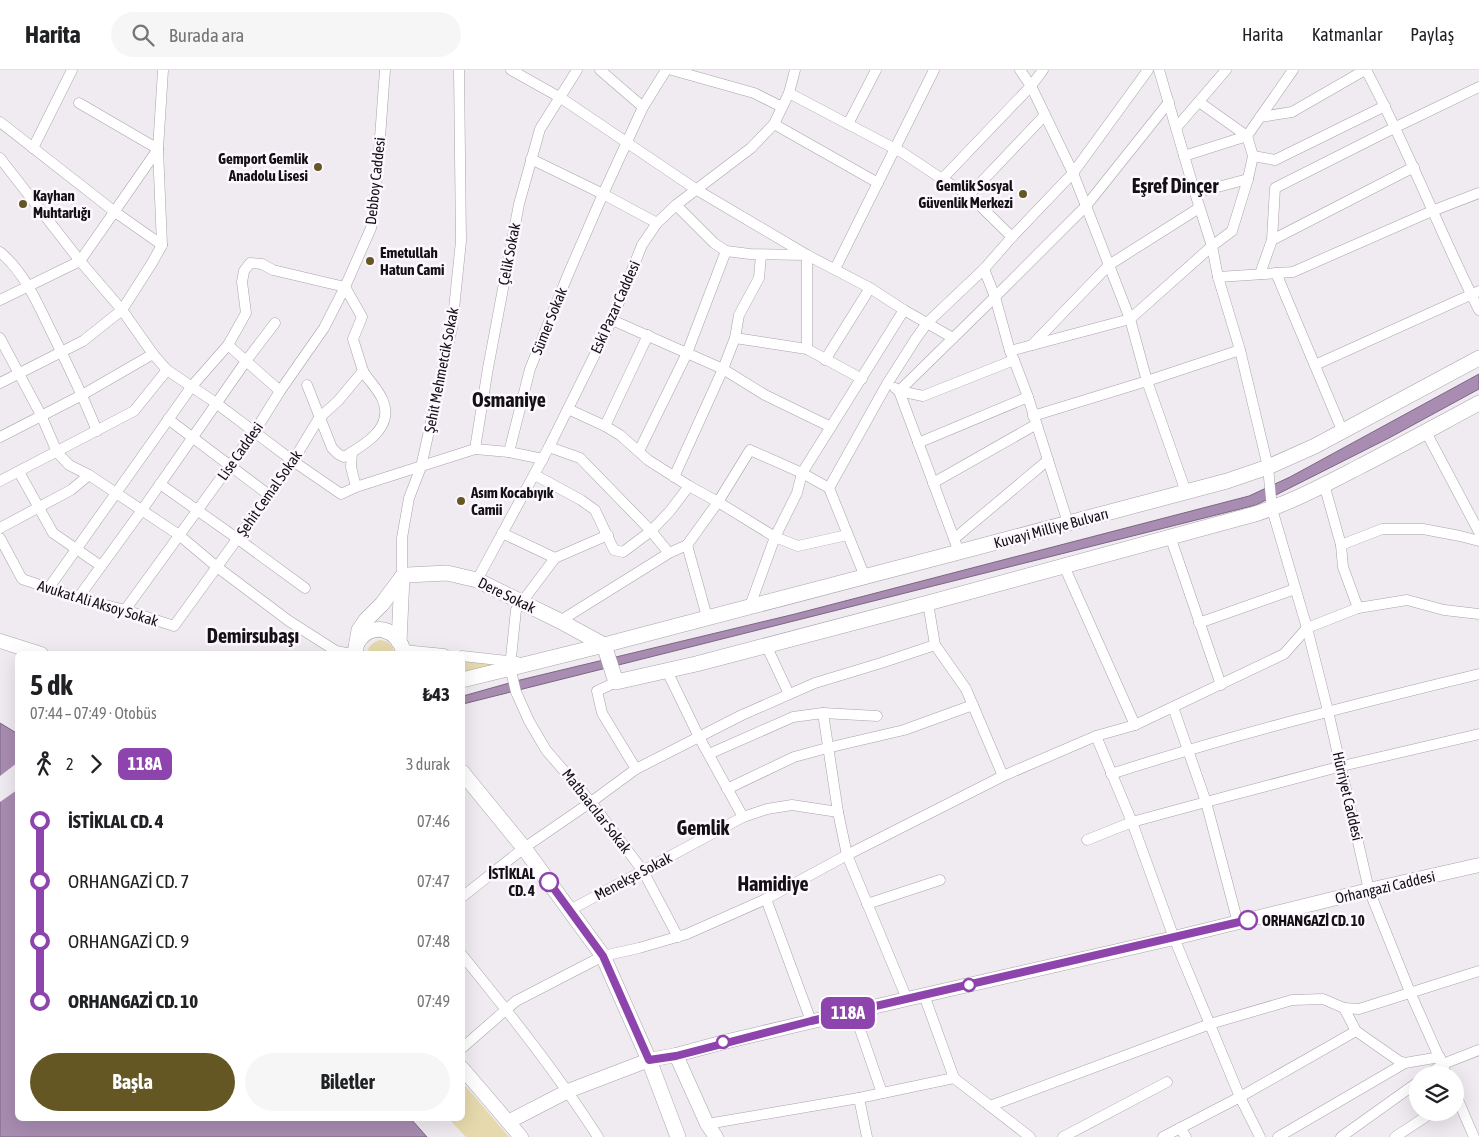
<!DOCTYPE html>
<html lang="tr">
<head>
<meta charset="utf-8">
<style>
	body { margin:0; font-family:"Asap Condensed",sans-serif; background:#f6f6f6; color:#202124; height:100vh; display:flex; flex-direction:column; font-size:19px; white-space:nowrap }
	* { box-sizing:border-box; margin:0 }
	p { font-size:16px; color:#757577 }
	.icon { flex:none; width:28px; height:28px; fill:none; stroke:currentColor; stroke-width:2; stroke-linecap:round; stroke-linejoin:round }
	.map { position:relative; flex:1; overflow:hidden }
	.drawer { position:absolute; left:15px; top:581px; width:450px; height:470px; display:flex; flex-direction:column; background:#fff; border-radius:8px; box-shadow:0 5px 20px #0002 }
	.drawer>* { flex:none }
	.badge { padding:0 10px; border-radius:8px; font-size:18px; line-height:32px }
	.fabs { position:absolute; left:1409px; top:996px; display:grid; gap:10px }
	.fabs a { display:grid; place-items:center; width:55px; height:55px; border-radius:50%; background:#fff; box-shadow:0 5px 20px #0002; font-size:25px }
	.map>.badge { position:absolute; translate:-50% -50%; box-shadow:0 0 0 2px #fff }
	.legs { display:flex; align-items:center; gap:8px; height:55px; padding:0 15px; font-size:16px }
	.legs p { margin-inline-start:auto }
	.summary { display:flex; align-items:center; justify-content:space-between; height:85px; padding:0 15px }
	h1 { font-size:28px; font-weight:700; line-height:38px }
	.cta { display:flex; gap:10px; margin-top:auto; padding:10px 15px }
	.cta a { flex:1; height:58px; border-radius:30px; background:#655724; color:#fff; font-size:20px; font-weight:700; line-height:58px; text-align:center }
	.cta a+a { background:#f6f6f6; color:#202124 }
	ul { padding:0 15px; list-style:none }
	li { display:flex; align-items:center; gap:18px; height:60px; font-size:19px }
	li i { display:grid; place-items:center; width:8px; height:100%; margin:0 6px; background:currentColor }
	li i::after { content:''; width:12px; height:12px; margin:-6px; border:4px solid; border-radius:50%; background:#fff }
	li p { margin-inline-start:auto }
	li:first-child i { background:linear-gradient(#0000 50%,currentColor 0) }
	li:last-child i { background:linear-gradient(currentColor 50%,#0000 0) }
	header { display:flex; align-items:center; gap:30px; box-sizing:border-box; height:70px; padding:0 25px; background:#fff; border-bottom:1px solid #e0e0e0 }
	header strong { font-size:24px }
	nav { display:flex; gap:28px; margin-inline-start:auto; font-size:18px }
	.search { width:350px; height:45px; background:#f6f6f6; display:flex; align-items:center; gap:12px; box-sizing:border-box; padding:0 18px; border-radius:28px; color:#757577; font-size:19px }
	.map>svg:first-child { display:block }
	.green { fill:#e6d9ad }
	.water { fill:#a88cb1; stroke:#7b6782 }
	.pier { fill:#f0eaf1 }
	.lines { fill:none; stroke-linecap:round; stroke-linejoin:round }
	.minor-casing { stroke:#a9a3aa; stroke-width:11 }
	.tertiary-casing { stroke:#a9a3aa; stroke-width:15 }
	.secondary-casing { stroke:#a9a3aa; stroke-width:16 }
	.minor { stroke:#fff; stroke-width:10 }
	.tertiary { stroke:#fff; stroke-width:14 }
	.secondary { stroke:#fff; stroke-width:15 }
	.line-1-casing { stroke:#fff; stroke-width:11 }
	.line-1 { stroke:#8e44ad; stroke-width:8 }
	.poi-dot { fill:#655724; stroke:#fdf7ff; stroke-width:2 }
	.stop-1-dot { fill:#fff; stroke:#8e44ad; stroke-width:2.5 }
	.labels { text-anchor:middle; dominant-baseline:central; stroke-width:5; stroke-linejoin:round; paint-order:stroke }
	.poi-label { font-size:15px; font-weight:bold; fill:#131114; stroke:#fdf7ff; text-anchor:start }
	.street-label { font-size:15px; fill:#131114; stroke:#fdf7ff }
	.stop-label { font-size:15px; font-weight:bold; fill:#131114; stroke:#fdf7ff; text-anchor:end }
	.district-label { font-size:20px; font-weight:bold; fill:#131114; stroke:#fdf7ff }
</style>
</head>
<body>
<header>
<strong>Harita</strong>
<div class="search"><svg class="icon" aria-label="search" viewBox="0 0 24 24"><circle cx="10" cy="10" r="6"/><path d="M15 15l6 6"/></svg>Burada ara</div>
<nav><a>Harita</a><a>Katmanlar</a><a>Paylaş</a></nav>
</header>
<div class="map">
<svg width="1479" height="1067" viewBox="0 0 1479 1067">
	<rect width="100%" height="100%" fill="#f0eaf1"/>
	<g class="green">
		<path d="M380 570C388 571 394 575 394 584H367C368 576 373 572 380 570Z"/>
		<path d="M463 589 502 595 463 604Z"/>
		<path d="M463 1013 509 1067H466L449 1049H462Z"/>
	</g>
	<g class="water">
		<path d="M1479 304V319L1389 368 1256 435 463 634V626L520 610 795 544 1249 426 1290 407Z"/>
		<path d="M0 653 18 664V1049H411L427 1067H0Z"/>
	</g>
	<path class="pier" d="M17 693V720L0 732V706Z"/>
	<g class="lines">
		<g class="minor-casing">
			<g id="minor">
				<path d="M511 0 561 28 697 120 807 185 870 218 904 240 953 268"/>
				<path d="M600 0 643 37"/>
				<path d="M672 0 754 23 782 37"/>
				<path d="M1020 0 1031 16 1073 103 1086 136 1130 249 1147 311 1186 422"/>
				<path d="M1159 0 1195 123 1212 176 1218 207 1240 280 1268 397 1272 439 1307 558 1328 641 1369 820 1410 922 1447 1005"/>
				<path d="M1366 0C1408 78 1439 161 1479 240"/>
				<path d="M789 23 903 83 942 109 969 125 1012 167"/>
				<path d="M1260 47 1292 42 1365 0"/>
				<path d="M0 52 115 142 162 175"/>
				<path d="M774 54 878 113"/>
				<path d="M848 54 876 0"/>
				<path d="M1176 58 1226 0"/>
				<path d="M33 78 72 0"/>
				<path d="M1184 86 1247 66 1293 0"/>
				<path d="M1253 86 1275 90 1385 36"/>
				<path d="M0 88 80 191 122 240 153 284 167 300 216 333 293 391 341 424 356 417 475 379 509 382 543 389"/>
				<path d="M531 89 603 124 657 153"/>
				<path d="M942 109 1031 16 1043 0"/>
				<path d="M1195 123 1248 109"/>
				<path d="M969 125 1045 45"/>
				<path d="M676 135 714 173 726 181 750 184 807 185V279"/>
				<path d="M1272 170 1414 97"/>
				<path d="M0 182C24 202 37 232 50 259 67 293 83 326 97 361"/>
				<path d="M835 199 934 0"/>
				<path d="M984 199 995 227 1010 281 1014 290 1028 327 1068 453"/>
				<path d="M1276 203 1342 360"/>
				<path d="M1260 204 1272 170 1275 118 1396 57 1479 17"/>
				<path d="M1218 207 1293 202 1432 141 1479 123"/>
				<path d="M0 230 80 191 158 79 79 33"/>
				<path d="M612 250 723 299 765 325 831 357"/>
				<path d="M0 268 41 345 57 382 69 395 89 405 179 465 217 497 289 551 336 581 346 583 355 582"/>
				<path d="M735 268 807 279 862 309"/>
				<path d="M228 275 280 321"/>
				<path d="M1032 275 1109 195 1199 138"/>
				<path d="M1010 281 1130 249 1212 176 1232 161 1248 109 1253 86 1247 66 1199 32"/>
				<path d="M825 290 870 218"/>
				<path d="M1315 295 1479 221"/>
				<path d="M0 313 83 271 122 240 152 193 162 175 158 79 163 0"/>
				<path d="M307 315 332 378 338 384 344 387C364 375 394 358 383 331 380 321 368 310 363 301"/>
				<path d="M895 318 899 321 923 326 1014 290"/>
				<path d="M568 339 605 356 620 365 648 390 689 416 718 432 775 467 798 476 847 465"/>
				<path d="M1033 346 1147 311 1240 280"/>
				<path d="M168 349 269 425"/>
				<path d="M605 356 648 265"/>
				<path d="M1426 362 1479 462"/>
				<path d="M0 367 82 325 153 284"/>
				<path d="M918 373 1028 327"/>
				<path d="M549 377 580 388 651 461 669 483"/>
				<path d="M475 379 488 298 519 134 540 59 577 0"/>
				<path d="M639 381 687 283 726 181"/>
				<path d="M352 382 351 397 356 417"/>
				<path d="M509 382 530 299 567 207 603 124 643 37 666 0"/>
				<path d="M19 402 53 463 101 496"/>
				<path d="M535 405 581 430 595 440 614 480 623 482 651 461 670 441 689 416"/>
				<path d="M674 407 723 299 735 268 739 245 759 208 761 185"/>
				<path d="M0 411 134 341 167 300"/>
				<path d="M933 413 1035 355"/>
				<path d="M160 414 238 469 305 518"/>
				<path d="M1324 414 1341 475 1343 497 1358 538"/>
				<path d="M829 418 865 507"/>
				<path d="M0 458 71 420 89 405"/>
				<path d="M502 463 555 488"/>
				<path d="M608 465 555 488 516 540 510 597 516 622 529 651 546 680 591 732 643 801 678 867"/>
				<path d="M1170 466 1221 615"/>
				<path d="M0 468 22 509 78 528 125 540 174 556 269 425 293 391 319 348 338 331 363 301 353 269 362 247 345 217"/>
				<path d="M954 469 1048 390"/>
				<path d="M687 475 707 547"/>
				<path d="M1341 475 1382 459H1423L1460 466 1479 471"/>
				<path d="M959 482 899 321 995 227 1086 136 1169 32"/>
				<path d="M1064 496 1135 655"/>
				<path d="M402 507V468L409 428 421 397 452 258 461 171 459 0"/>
				<path d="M477 510 549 377 612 250 642 175 657 153 676 135 751 78 774 54 789 23 795 0"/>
				<path d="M48 519 192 316 228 275 246 243 242 212 244 201 250 193 262 194 273 200 345 217"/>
				<path d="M78 528 142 440 246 291 275 253"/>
				<path d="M928 533 935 575 966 619 1003 706"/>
				<path d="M750 536 775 467 797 423 802 403 904 240"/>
				<path d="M125 540 255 361 280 321 324 258 345 217 371 158 377 108 385 0"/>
				<path d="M560 551 669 483 687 475 718 432 750 380 802 403 829 418 887 314 915 270 927 253 984 199 1012 167 1073 103 1148 0"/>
				<path d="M1199 553 1295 519"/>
				<path d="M766 575 789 624"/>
				<path d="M403 580 444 584"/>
				<path d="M462 586 517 592"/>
				<path d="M667 601 699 667 743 747"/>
				<path d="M616 612 597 621 602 643 636 699"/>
				<path d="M1173 637 1206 732 1238 853"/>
				<path d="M823 643 838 742 847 785 907 929"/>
				<path d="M1096 666 1132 752 1174 868 1240 1027 1260 1067"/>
				<path d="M709 684 793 647 823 643 877 646"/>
				<path d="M1111 704C1232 665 1355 634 1479 604"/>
				<path d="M727 719 794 687 827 678 904 660 973 635"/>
				<path d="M1087 770 1132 752 1206 732 1342 696 1479 664"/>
				<path d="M462 827 524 778 591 732 636 699 742 645 815 613 881 593 935 575"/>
				<path d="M766 829 811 951"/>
				<path d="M867 834 940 810"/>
				<path d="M570 840 743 747 767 739 792 735 838 742"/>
				<path d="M462 885C510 944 557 1003 598 1067"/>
				<path d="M924 925 954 1008 1030 1067"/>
				<path d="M1344 938 1356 961 1399 991 1405 993 1440 987"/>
				<path d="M854 942 882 1023"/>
				<path d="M462 978 516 931 603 886 639 878 687 864 766 829 847 785 1003 706 1096 666 1135 655 1284 584 1307 558 1358 538 1407 530 1444 540 1479 544"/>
				<path d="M1428 1005 1443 994 1479 980"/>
				<path d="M1455 1023 1474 1067"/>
				<path d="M990 1036 1210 954 1292 930 1323 929 1344 938 1359 939 1479 901"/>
				<path d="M707 1054 859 1028"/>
				<path d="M1180 1058 1186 1067"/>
				<path d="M867 1067 859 1028 954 1008"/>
				<path d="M1063 1067 1167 1012"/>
				<path d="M1163 1067 1240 1027 1356 961"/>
				<path d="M1278 1067 1405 993"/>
				<path d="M1341 1067 1418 1012"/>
				<path d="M1395 1067 1433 1042"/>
			</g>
		</g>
		<g class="tertiary-casing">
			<g id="tertiary">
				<path d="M0 571 41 584"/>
				<path d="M676 985 707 1054 716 1067"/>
				<path d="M462 998 521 1067"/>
				<path d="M508 1052 568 1021 649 990 676 985 724 972 907 929 1174 868 1369 820 1479 795"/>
			</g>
		</g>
		<g class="secondary-casing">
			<g id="secondary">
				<path d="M402 507 407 505 447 503 477 510 560 551 604 575"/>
				<path d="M399 572 402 507"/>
				<path d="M357 573C371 550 399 558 404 584"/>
				<path d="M604 575 616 612 696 594 928 533 1255 444C1290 433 1324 415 1357 398 1398 377 1438 355 1479 333"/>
				<path d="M355 584 359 560 366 550 382 534 402 507"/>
				<path d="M462 610 604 575 959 482 1227 411 1268 397 1315 376 1479 288"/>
				<path d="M462 702 524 778 603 886 649 990 678 1067"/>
			</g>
		</g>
		<use href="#minor" class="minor"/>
		<use href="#tertiary" class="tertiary"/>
		<use href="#secondary" class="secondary"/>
	</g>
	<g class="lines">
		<g class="line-1-casing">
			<path id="line-1" d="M549 812 603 886 649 990 676 986 811 951 1248 850"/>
		</g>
		<use href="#line-1" class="line-1"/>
	</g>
	<g class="poi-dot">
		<circle cx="318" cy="97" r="5"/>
		<circle cx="1023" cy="124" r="5"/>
		<circle cx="23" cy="134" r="5"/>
		<circle cx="370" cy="191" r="5"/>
		<circle cx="461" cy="431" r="5"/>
	</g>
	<g class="stop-1-dot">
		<circle cx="549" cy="812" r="9"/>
		<circle cx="1248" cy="850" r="9"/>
		<circle cx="969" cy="915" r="6"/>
		<circle cx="723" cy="972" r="6"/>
	</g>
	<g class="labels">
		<g class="poi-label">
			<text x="308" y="88" text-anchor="end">Gemport Gemlik<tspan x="308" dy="17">Anadolu Lisesi</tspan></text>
			<text x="1013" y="115" text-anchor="end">Gemlik Sosyal<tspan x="1013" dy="17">Güvenlik Merkezi</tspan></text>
			<text x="33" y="125">Kayhan<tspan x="33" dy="17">Muhtarlığı</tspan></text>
			<text x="380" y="182">Emetullah<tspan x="380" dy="17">Hatun Cami</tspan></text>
			<text x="471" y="422">Asım Kocabıyık<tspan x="471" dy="17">Camii</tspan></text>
		</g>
		<g class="street-label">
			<text transform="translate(375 111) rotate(-84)">Debboy Caddesi</text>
			<text transform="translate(509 184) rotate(-79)">Çelik Sokak</text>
			<text transform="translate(615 237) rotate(-66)">Eski Pazar Caddesi</text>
			<text transform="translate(549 251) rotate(-68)">Sümer Sokak</text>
			<text transform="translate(441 300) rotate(-79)">Şehit Mehmetcik Sokak</text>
			<text transform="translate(240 381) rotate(-55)">Lise Caddesi</text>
			<text transform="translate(269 423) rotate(-55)">Şehit Cemal Sokak</text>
			<text transform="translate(1051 458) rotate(-15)">Kuvayi Milliye Bulvarı</text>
			<text transform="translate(507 525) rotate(26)">Dere Sokak</text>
			<text transform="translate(98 533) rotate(17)">Avukat Ali Aksoy Sokak</text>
			<text transform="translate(1348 726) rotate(77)">Hürriyet Caddesi</text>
			<text transform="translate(597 741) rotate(52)">Matbaacılar Sokak</text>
			<text transform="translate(633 806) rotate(-28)">Menekşe Sokak</text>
			<text transform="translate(1385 817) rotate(-13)">Orhangazi Caddesi</text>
		</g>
		<g class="stop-label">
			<text x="535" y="803">İSTİKLAL<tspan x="535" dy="17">CD. 4</tspan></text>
			<text x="1262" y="850" text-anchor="start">ORHANGAZİ CD. 10</text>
		</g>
		<g class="district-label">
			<text x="1175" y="115">Eşref Dinçer</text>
			<text x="509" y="329">Osmaniye</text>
			<text x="253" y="565">Demirsubaşı</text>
			<text x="703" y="757">Gemlik</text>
			<text x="773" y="813">Hamidiye</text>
		</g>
	</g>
</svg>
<div class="fabs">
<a><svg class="icon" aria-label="layers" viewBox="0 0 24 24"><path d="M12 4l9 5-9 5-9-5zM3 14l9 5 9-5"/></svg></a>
</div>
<b class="badge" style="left:848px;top:943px;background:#8e44ad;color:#fff">118A</b>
<section class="drawer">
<div class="summary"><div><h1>5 dk</h1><p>07:44 – 07:49 · Otobüs</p></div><b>₺43</b></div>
<div class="legs"><svg class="icon" aria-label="walk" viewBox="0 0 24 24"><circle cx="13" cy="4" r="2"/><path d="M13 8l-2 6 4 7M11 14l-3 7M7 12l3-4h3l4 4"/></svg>2<svg class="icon" aria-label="forward" viewBox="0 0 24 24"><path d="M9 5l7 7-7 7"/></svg><b class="badge" style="background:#8e44ad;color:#fff">118A</b><p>3 durak</p></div>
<ul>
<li><i style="color:#8e44ad"></i><b>İSTİKLAL CD. 4</b><p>07:46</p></li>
<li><i style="color:#8e44ad"></i><span>ORHANGAZİ CD. 7</span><p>07:47</p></li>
<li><i style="color:#8e44ad"></i><span>ORHANGAZİ CD. 9</span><p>07:48</p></li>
<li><i style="color:#8e44ad"></i><b>ORHANGAZİ CD. 10</b><p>07:49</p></li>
</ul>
<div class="cta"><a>Başla</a><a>Biletler</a></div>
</section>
</div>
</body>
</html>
